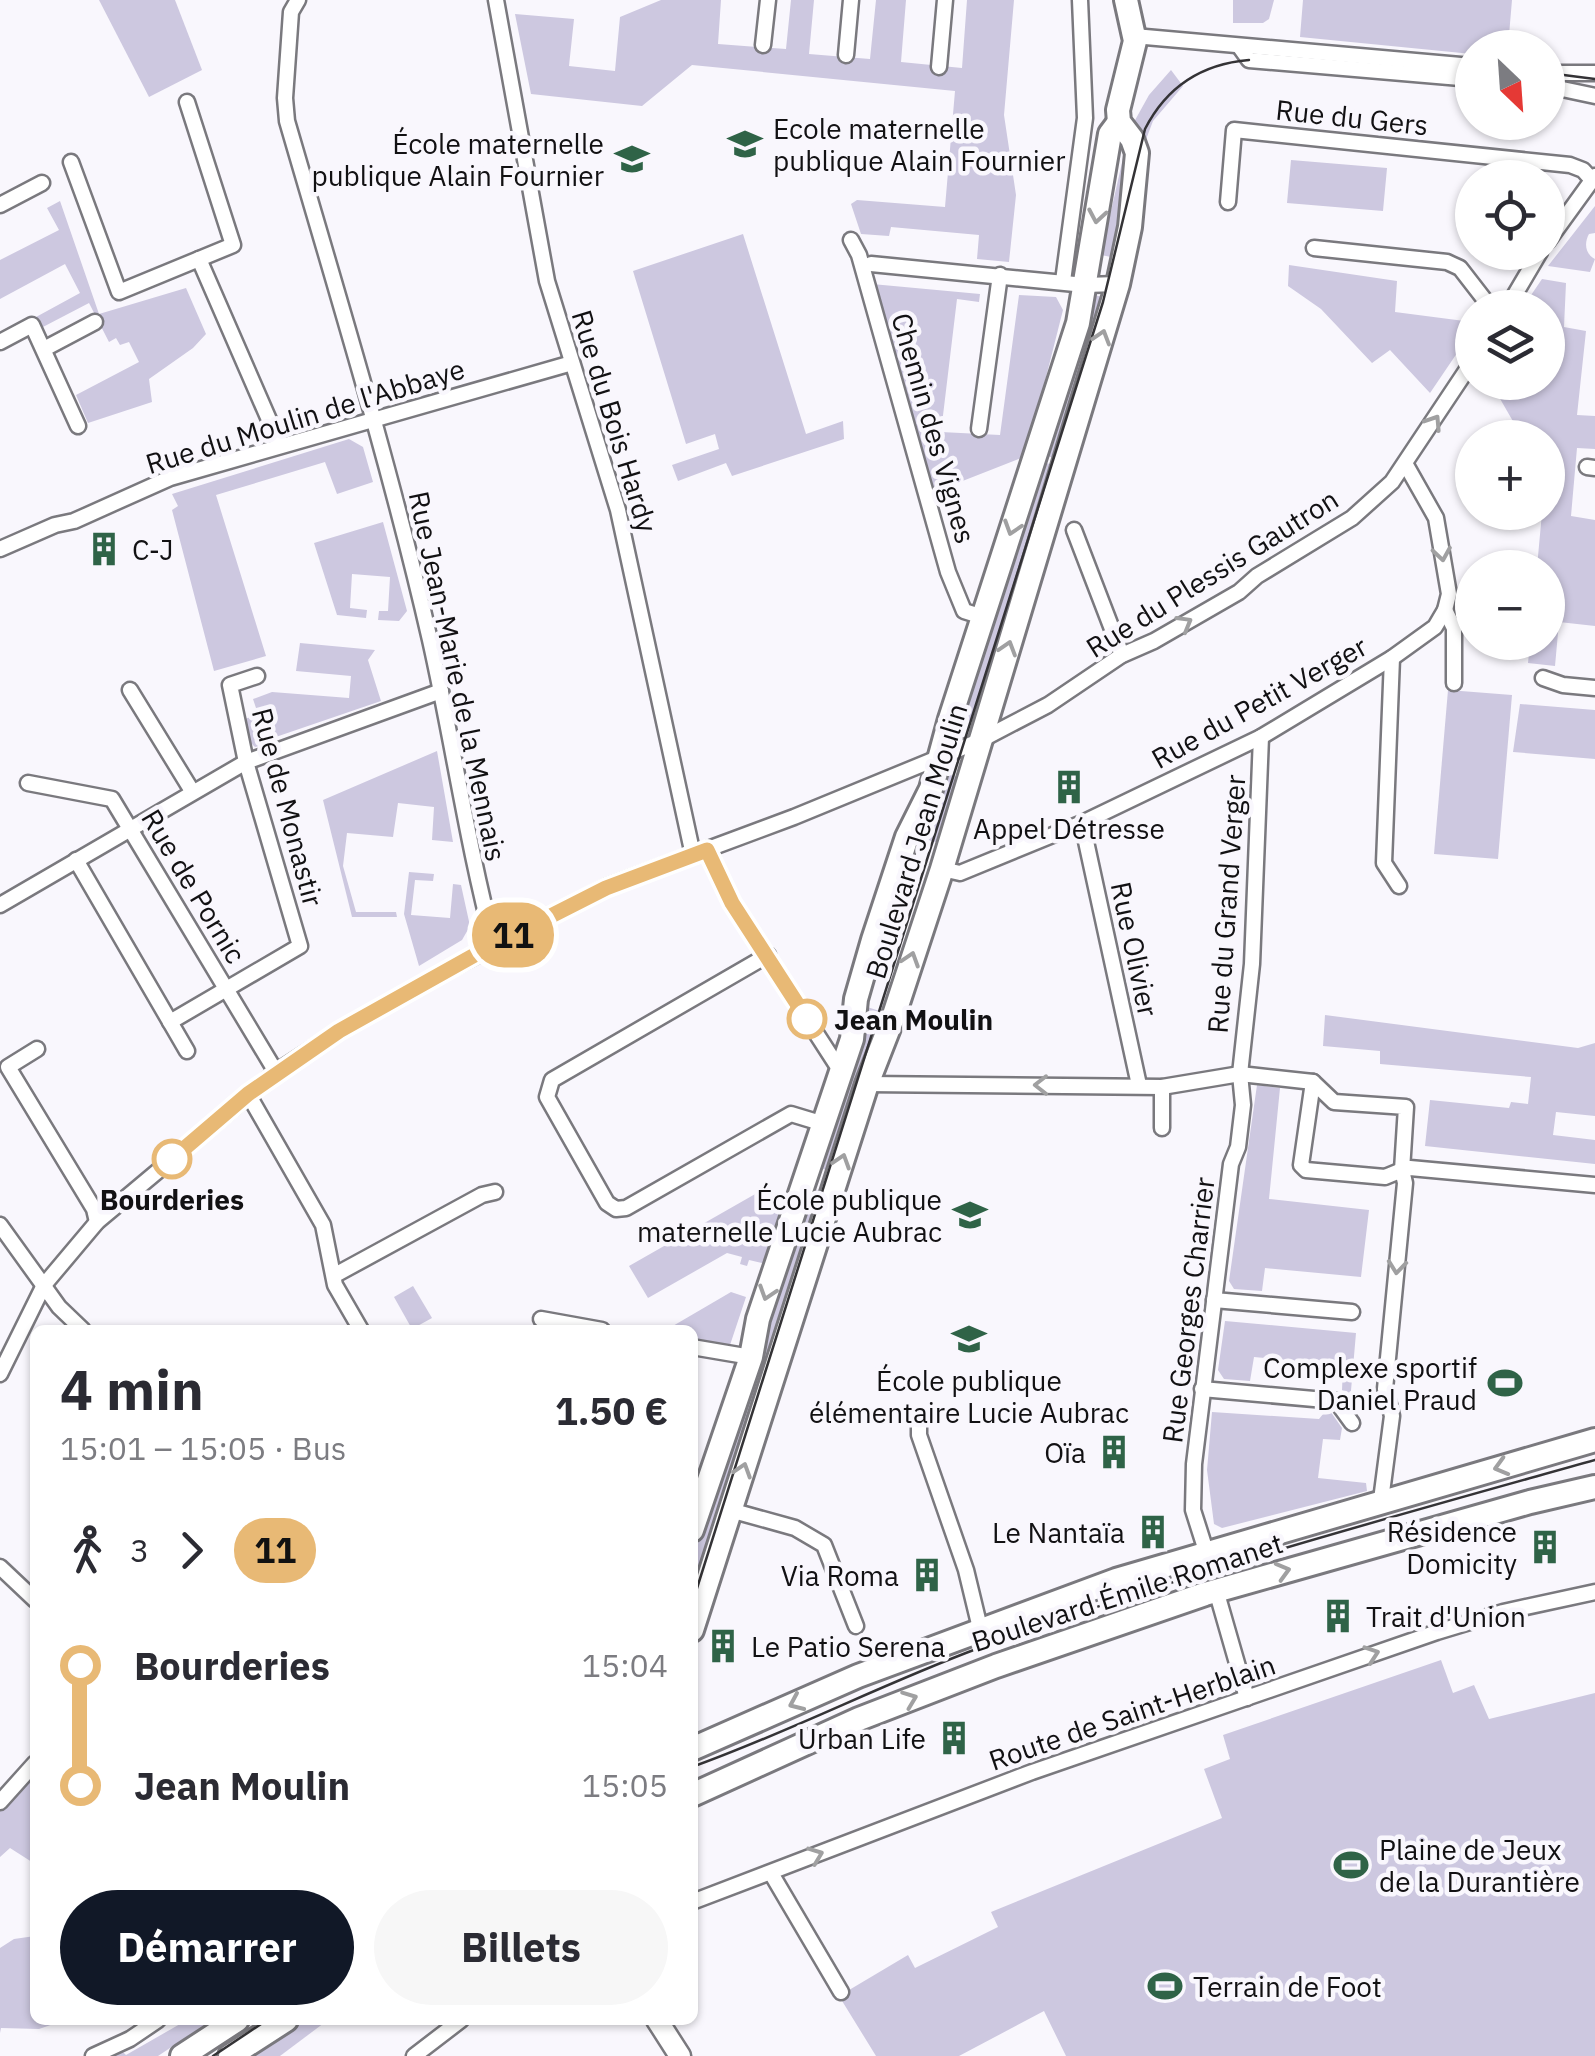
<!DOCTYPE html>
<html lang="fr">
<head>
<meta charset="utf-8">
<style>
	body { margin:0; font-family:"IBM Plex Sans",sans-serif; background:#f7f7f7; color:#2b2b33; height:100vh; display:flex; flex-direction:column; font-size:38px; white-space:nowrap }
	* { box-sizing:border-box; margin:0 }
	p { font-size:32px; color:#7c7c81 }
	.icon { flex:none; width:55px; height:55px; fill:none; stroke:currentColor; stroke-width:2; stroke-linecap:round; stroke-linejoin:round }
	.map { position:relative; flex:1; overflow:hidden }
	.drawer { position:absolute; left:30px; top:1325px; width:668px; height:700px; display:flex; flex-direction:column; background:#fff; border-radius:15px; box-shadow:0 2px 8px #0004 }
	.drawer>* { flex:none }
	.badge { padding:0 20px; border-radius:32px; font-size:35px; line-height:65px }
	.needle { width:65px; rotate:155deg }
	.buttons { position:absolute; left:1455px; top:30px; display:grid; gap:20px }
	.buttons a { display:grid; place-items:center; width:110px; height:110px; border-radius:50%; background:#fff; box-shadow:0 2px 8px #0004; font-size:50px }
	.map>.badge { position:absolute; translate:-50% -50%; box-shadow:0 0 0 5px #fff }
	.legs { display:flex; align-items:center; gap:15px; height:110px; padding:0 30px; font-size:32px }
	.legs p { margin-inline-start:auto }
	.headline { display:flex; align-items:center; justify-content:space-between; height:170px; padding:0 30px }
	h1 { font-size:55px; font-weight:800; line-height:75px }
	.action { display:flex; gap:20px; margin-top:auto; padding:20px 30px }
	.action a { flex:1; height:115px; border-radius:60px; background:#111827; color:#fff; font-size:40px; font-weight:800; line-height:115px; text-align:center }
	.action a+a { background:#f7f7f7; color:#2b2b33 }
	ul { padding:0 30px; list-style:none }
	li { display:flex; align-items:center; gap:35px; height:120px; font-size:38px }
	li i { display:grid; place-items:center; width:15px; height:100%; margin:0 12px; background:currentColor }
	li i::after { content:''; width:25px; height:25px; margin:-12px; border:8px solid; border-radius:50%; background:#fff }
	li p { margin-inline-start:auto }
	li:first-child i { background:linear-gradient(#0000 50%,currentColor 0) }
	li:last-child i { background:linear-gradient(currentColor 50%,#0000 0) }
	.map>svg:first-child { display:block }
	.green { fill:#cdc8e0 }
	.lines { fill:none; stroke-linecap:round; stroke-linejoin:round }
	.street-casing { stroke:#7a797e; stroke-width:19 }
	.secondary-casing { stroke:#7a797e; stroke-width:25 }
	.primary-casing { stroke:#7a797e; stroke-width:28 }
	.street { stroke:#fff; stroke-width:14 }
	.secondary { stroke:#fff; stroke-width:20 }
	.primary { stroke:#fff; stroke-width:22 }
	.tram { stroke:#343336; stroke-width:2.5 }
	.oneway { stroke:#a0a0a1 }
	.line-1-casing { stroke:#fff; stroke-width:22 }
	.line-1 { stroke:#e8b975; stroke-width:15 }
	.stop-1-dot { fill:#fff; stroke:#e8b975; stroke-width:5 }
	.labels { text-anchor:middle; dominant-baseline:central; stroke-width:9; stroke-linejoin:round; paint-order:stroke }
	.street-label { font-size:28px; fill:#121113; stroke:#f9f7fd }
	.poi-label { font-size:28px; fill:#121113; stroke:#f9f7fd; text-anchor:end }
	.stop-label { font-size:28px; font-weight:bold; fill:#121113; stroke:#f9f7fd; text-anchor:start }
</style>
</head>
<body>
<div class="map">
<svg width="1595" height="2056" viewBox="0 0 1595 2056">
	<rect width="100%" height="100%" fill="#f9f7fd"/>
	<g class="green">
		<path d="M99 0H175L202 70 149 97Z"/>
		<path d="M661 0H721L718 44 786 49 791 0H814L809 54 870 59 876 0H906L901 62 962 68 967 0H1014L1004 115 1016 195 1009 262 977 259 979 235 891 227 889 236 861 234 851 204 857 200 945 207 955 91 692 65 642 106 531 94 515 14 574 19 569 66 615 71 620 17Z"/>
		<path d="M1233 0H1274L1269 19 1263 23H1233Z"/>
		<path d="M1303 0H1512L1508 47 1472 48V54L1300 37Z"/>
		<path d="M1171 70 1183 86 1153 121 1142 150 1134 122 1149 95Z"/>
		<path d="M1126 145 1130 156 1121 259 1101 255Z"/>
		<path d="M1291 160 1387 168 1383 211 1287 203Z"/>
		<path d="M60 201 99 314 186 288 206 334 193 348 149 379 152 402 88 423 76 395 139 362 129 342 120 345 116 338 109 342 89 303 41 328 36 317 80 293 65 264 0 299V260L59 230 47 208Z"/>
		<path d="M1595 206V233L1589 234C1584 243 1585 254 1595 259L1590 272 1548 266Z"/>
		<path d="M743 234 806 434 843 421 844 439 732 476 726 463 678 481 672 465 719 449 715 434 686 444 633 271Z"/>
		<path d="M1289 265 1397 281 1395 312 1472 322V331L1430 393 1390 350 1372 363 1321 309 1288 286Z"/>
		<path d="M1542 279 1566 283 1564 327 1586 331 1577 415 1595 416V449L1577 448 1571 516 1595 520V626L1559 622 1555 666 1528 663 1530 643 1548 642V568L1537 567 1542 513 1548 512V438L1522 437 1491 383 1548 382V308L1523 307Z"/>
		<path d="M872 284 980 294 979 302 957 299 941 432 1000 435 1019 295 1056 297 1063 310 1026 456 932 493Z"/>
		<path d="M1092 294 1108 299 1058 459 1043 455Z"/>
		<path d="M349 439 363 447 373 482 337 494 325 462 216 495 266 656 214 671 172 510 178 506 172 494Z"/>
		<path d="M1040 461 1056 466 974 722 958 717Z"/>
		<path d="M383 522 407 611 399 621 378 620 379 611H388L390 577 352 574 350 608 367 610 366 618 337 615 314 543Z"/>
		<path d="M300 643 375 650 368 660 381 701 267 740V744L255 747 248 740 245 719 258 714 253 699 272 692 349 698 351 676 296 671Z"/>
		<path d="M1448 690 1512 695 1498 859 1434 854Z"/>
		<path d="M1520 704 1595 710V759L1513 752Z"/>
		<path d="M437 751 453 842 432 840 434 807 398 803 393 837 347 833 343 866 356 912H396L397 917H352L323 800Z"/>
		<path d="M941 772 957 777 943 844 913 836Z"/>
		<path d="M409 872 434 874 433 881 415 880 411 915 450 918 453 884 461 885 470 926 462 940 419 966 404 914Z"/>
		<path d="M861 1005 889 1014 832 1172 817 1167Z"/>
		<path d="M1325 1015 1578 1048 1595 1043V1116L1556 1112 1553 1135 1595 1140V1164L1425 1146 1430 1100 1509 1108 1511 1102 1528 1104 1531 1077 1380 1064V1051L1323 1046Z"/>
		<path d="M1257 1085 1280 1088 1269 1199 1369 1210 1361 1277 1265 1268 1262 1291 1234 1289 1229 1281Z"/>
		<path d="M810 1188 825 1192 766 1379 751 1374Z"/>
		<path d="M764 1189 788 1195 766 1264 749 1260 747 1266 740 1264 742 1257 727 1253 648 1298 629 1266Z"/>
		<path d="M413 1286 432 1318 412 1329 394 1297Z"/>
		<path d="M731 1292 746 1297 730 1345 693 1339 692 1330H666Z"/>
		<path d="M1225 1321 1356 1333 1350 1402 1342 1390 1343 1366 1254 1357 1250 1381 1224 1379 1218 1370Z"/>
		<path d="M748 1381 764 1386 699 1593 693 1591V1560Z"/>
		<path d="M1328 1408 1342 1428 1340 1440 1323 1439 1318 1478 1366 1483 1367 1491 1222 1528 1214 1524 1207 1470 1212 1412 1319 1419Z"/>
		<path d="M1441 1660 1453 1693 1474 1685 1489 1719 1595 1693V2056H1066L1044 2011 959 2056H876L839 1996 908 1955 915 1968 998 1927 991 1912 1222 1818 1204 1769 1230 1759 1223 1735Z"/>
		<path d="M35 1770V1864L10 1848 0 1857V1808Z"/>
		<path d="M35 1936V2020H65L39 2029 1 2028 0 2033V1948L14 1939Z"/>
		<path d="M187 2020H212L158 2056H108L121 2050 126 2055Z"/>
		<path d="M304 2020H328L280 2056H249Z"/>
	</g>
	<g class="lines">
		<g class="street-casing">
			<g id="street">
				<path d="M298 0 291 12 285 98 287 121C337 293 390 465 430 640 453 742 467 844 494 945"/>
				<path d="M496 0 547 281 618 510 693 855"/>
				<path d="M1134 36 1472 66"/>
				<path d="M763 45 768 0"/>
				<path d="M1239 46 1249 60 1472 79"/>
				<path d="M846 55 851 0"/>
				<path d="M939 67 945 0"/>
				<path d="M1548 73H1595"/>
				<path d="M1548 86 1595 96"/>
				<path d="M71 162 119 292 233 245 187 102"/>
				<path d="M1228 202 1234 130 1570 165 1583 170 1592 180"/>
				<path d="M0 205 42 183"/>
				<path d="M851 240 859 255 948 572 964 611 983 617"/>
				<path d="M1548 241 1595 176"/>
				<path d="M1314 248 1447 262 1460 268 1491 308"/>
				<path d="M199 259 280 445"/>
				<path d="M871 264 1085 285 1118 284"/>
				<path d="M1063 281 1085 118 1080 0"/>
				<path d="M1507 308 1540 252"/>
				<path d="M0 342 32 325 78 426"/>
				<path d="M44 349 95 322"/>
				<path d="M979 429 1000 275"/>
				<path d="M1587 467 1595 468"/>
				<path d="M1074 530 1122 655"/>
				<path d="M0 549 55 525 74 521 170 478 572 363"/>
				<path d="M1445 610 1454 628V683"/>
				<path d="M1392 658 1384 863 1399 886"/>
				<path d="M1543 678 1563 685 1595 688"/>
				<path d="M130 690 192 791"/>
				<path d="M28 783 112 799 276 1072"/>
				<path d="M1082 823 1139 1085"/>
				<path d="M707 850 732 903 836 1064 843 1068"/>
				<path d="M76 860 187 1051"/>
				<path d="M942 869 960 873 1082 823 1261 737 1392 658 1435 627 1445 610 1449 594 1436 518 1406 465"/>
				<path d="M0 905 246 762 441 691"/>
				<path d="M768 955 552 1080 547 1097 607 1203 616 1209 626 1208 791 1114 824 1124"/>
				<path d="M170 1022 300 946 246 762 230 685 257 676"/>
				<path d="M37 1049 8 1067 94 1209 97 1222"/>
				<path d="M1313 1082 1301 1165 1306 1170 1385 1177 1402 1170 1405 1183 1385 1389 1392 1416 1381 1500"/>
				<path d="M867 1084 1162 1087 1240 1074 1313 1082 1334 1102 1406 1107 1402 1170 1410 1168 1595 1185"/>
				<path d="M248 1094 323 1225 335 1285 361 1330"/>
				<path d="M1162 1128V1087"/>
				<path d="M0 1225 59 1307 83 1330"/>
				<path d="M335 1275 482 1195 495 1192"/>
				<path d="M1214 1300 1352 1312"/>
				<path d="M541 1319 602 1330"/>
				<path d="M692 1347 751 1357"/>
				<path d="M0 1374 44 1285 97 1222 276 1072 339 1031 413 989 606 887 794 817 979 741 1048 705 1122 655 1154 641 1239 592 1257 576 1352 518 1392 482 1472 362"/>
				<path d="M1202 1389 1336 1401 1352 1423"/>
				<path d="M919 1420V1435L966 1570 980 1628"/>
				<path d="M730 1510 795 1528 824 1545 856 1626"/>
				<path d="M1206 1551 1193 1510 1194 1464 1231 1164 1238 1147 1243 1105 1240 1074 1252 964 1261 737"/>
				<path d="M0 1567 35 1600"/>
				<path d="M1216 1590 1247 1698"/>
				<path d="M0 1802 35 1763"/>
				<path d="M771 1873 841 1992"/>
				<path d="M692 1902 1032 1772 1437 1632 1503 1612 1595 1592"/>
				<path d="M93 2056 130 2039 158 2020"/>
				<path d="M414 2056 461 2020"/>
			</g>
		</g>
		<g class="secondary-casing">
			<path id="secondary" d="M657 2020 680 2056"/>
		</g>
		<g class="primary-casing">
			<g id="primary">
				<path d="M692 1530 751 1357 758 1319 852 1039 856 999 873 940 907 837 931 789 950 719 1078 323 1110 134 1119 122"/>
				<path d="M692 1630 867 1084 894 1015 942 869 1118 284 1130 227 1137 153 1132 139 1119 122 1118 110 1135 41 1126 0"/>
				<path d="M692 1749 858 1676 1116 1580 1595 1440"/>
				<path d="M692 1795 859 1719 996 1666 1205 1594 1530 1502 1595 1487"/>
				<path d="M182 2056 237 2020"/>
				<path d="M230 2056 286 2020"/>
			</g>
		</g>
		<use href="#street" class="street"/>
		<use href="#secondary" class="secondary"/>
		<use href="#primary" class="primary"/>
		<g class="tram">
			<path d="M1548 73 1595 79"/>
			<path d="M692 1604 1103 302 1145 129C1167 86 1201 64 1249 60"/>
			<path d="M692 1767C790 1732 882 1684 979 1648 1181 1574 1388 1518 1595 1460"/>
			<path d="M213 2056 267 2020"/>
		</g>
	</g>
	<defs><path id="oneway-chevron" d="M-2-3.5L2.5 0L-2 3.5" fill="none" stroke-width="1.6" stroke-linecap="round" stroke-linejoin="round" transform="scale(2.5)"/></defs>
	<g class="oneway">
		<use href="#oneway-chevron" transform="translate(1097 216) rotate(100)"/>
		<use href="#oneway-chevron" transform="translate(1102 337) rotate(-73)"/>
		<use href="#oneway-chevron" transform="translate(1434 422) rotate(-57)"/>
		<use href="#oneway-chevron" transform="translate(1012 528) rotate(108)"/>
		<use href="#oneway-chevron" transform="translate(1442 554) rotate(81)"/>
		<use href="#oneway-chevron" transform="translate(1185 623) rotate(-30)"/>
		<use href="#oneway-chevron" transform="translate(1008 648) rotate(-73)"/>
		<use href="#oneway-chevron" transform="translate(911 959) rotate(-72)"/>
		<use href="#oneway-chevron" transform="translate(1041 1085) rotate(-180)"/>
		<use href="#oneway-chevron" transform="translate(842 1161) rotate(-72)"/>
		<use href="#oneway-chevron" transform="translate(1397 1267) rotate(96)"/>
		<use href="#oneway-chevron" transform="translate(767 1293) rotate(108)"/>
		<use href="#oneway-chevron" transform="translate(1501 1467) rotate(164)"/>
		<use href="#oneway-chevron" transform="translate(743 1470) rotate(-72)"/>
		<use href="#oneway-chevron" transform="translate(1283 1571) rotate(-16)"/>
		<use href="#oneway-chevron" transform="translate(1372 1654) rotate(-19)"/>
		<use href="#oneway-chevron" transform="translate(910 1699) rotate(-21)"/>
		<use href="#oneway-chevron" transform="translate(796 1703) rotate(156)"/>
		<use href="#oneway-chevron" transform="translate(816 1855) rotate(-21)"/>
	</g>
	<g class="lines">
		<g class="line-1-casing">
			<path id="line-1" d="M172 1159 248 1094 339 1031 480 952 606 888 707 850 732 903 807 1019"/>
		</g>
		<use href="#line-1" class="line-1"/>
	</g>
	<defs>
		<g id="school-bare" transform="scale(2.7)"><path d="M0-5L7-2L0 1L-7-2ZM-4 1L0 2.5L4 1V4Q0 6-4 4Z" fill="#2f6347" stroke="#f9f7fd" stroke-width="2.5" paint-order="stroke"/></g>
		<g id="building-bare" transform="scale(2.7)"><path d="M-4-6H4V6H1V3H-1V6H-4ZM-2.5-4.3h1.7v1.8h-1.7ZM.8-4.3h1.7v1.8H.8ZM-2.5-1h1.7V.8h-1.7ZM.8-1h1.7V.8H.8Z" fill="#2f6347" stroke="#f9f7fd" stroke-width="2.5" paint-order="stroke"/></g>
		<g id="stadium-bare" transform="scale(2.7)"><path d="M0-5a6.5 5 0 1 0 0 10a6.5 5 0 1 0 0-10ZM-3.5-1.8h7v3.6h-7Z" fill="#2f6347" stroke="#f9f7fd" stroke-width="2.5" paint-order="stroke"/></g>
	</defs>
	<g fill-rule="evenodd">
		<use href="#school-bare" x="745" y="144"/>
		<use href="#school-bare" x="632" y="159"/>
		<use href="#building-bare" x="104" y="549"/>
		<use href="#building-bare" x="1069" y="787"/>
		<use href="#school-bare" x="970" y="1215"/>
		<use href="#school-bare" x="969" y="1339"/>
		<use href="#stadium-bare" x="1505" y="1383"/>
		<use href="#building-bare" x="1114" y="1452"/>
		<use href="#building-bare" x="1153" y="1532"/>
		<use href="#building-bare" x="1545" y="1547"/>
		<use href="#building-bare" x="927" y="1575"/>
		<use href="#building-bare" x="1338" y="1616"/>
		<use href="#building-bare" x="723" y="1646"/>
		<use href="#building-bare" x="954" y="1738"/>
		<use href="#stadium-bare" x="1351" y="1865"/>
		<use href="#stadium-bare" x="1165" y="1986"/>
	</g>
	<g class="stop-1-dot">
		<circle cx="807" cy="1019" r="18"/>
		<circle cx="172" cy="1159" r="18"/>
	</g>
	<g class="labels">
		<g class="street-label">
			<text transform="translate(1352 117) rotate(6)">Rue du Gers</text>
			<text transform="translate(305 416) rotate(-17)">Rue du Moulin de l'Abbaye</text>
			<text transform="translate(615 421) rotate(73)">Rue du Bois Hardy</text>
			<text transform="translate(934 428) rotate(74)">Chemin des Vignes</text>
			<text transform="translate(1212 573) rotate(-32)">Rue du Plessis Gautron</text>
			<text transform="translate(458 676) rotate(78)">Rue Jean-Marie de la Mennais</text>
			<text transform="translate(1259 702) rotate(-29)">Rue du Petit Verger</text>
			<text transform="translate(288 807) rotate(75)">Rue de Monastir</text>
			<text transform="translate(916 841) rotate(-73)">Boulevard Jean Moulin</text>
			<text transform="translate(194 886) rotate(59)">Rue de Pornic</text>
			<text transform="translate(1226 904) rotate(-86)">Rue du Grand Verger</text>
			<text transform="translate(1135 949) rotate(78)">Rue Olivier</text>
			<text transform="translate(1188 1310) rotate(-83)">Rue Georges Charrier</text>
			<text transform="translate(1127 1592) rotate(-18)">Boulevard Émile Romanet</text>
			<text transform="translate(1132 1712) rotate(-19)">Route de Saint-Herblain</text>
		</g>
		<g class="poi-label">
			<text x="773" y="128" text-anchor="start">Ecole maternelle<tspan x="773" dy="32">publique Alain Fournier</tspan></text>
			<text x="604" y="143">École maternelle<tspan x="604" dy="32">publique Alain Fournier</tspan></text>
			<text x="132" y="549" text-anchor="start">C-J</text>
			<text x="1069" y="828" text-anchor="middle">Appel Détresse</text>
			<text x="942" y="1199">École publique<tspan x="942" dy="32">maternelle Lucie Aubrac</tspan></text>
			<text x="1477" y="1367">Complexe sportif<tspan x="1477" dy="32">Daniel Praud</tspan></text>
			<text x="969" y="1380" text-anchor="middle">École publique<tspan x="969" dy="32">élémentaire Lucie Aubrac</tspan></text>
			<text x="1086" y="1452">Oïa</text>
			<text x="1517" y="1531">Résidence<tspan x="1517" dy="32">Domicity</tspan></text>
			<text x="1125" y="1532">Le Nantaïa</text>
			<text x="899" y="1575">Via Roma</text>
			<text x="1366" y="1616" text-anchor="start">Trait d'Union</text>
			<text x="751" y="1646" text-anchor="start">Le Patio Serena</text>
			<text x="926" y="1738">Urban Life</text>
			<text x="1379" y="1849" text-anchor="start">Plaine de Jeux<tspan x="1379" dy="32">de la Durantière</tspan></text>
			<text x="1193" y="1986" text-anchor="start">Terrain de Foot</text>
		</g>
		<g class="stop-label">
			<text x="834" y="1019">Jean Moulin</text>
			<text x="172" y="1199" text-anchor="middle">Bourderies</text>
		</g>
	</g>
</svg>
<div class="buttons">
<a><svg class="needle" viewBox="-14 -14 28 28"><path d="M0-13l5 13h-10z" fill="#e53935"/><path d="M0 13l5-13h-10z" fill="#7c7c81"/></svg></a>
<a><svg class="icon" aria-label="locate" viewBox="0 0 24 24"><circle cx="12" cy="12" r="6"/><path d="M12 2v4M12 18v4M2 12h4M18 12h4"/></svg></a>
<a><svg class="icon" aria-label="layers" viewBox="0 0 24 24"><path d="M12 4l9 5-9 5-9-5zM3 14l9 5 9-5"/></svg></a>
<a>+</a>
<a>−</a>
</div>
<b class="badge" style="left:513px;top:935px;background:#e8b975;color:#111">11</b>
<section class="drawer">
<div class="headline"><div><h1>4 min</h1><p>15:01 – 15:05 · Bus</p></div><b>1.50 €</b></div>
<div class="legs"><svg class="icon" aria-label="walk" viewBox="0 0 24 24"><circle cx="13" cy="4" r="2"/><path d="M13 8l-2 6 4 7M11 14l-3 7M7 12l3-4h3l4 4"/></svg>3<svg class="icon" aria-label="forward" viewBox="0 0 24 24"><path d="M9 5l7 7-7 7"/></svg><b class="badge" style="background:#e8b975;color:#111">11</b></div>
<ul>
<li><i style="color:#e8b975"></i><b>Bourderies</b><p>15:04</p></li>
<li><i style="color:#e8b975"></i><b>Jean Moulin</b><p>15:05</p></li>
</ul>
<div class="action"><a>Démarrer</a><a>Billets</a></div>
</section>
</div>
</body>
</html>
